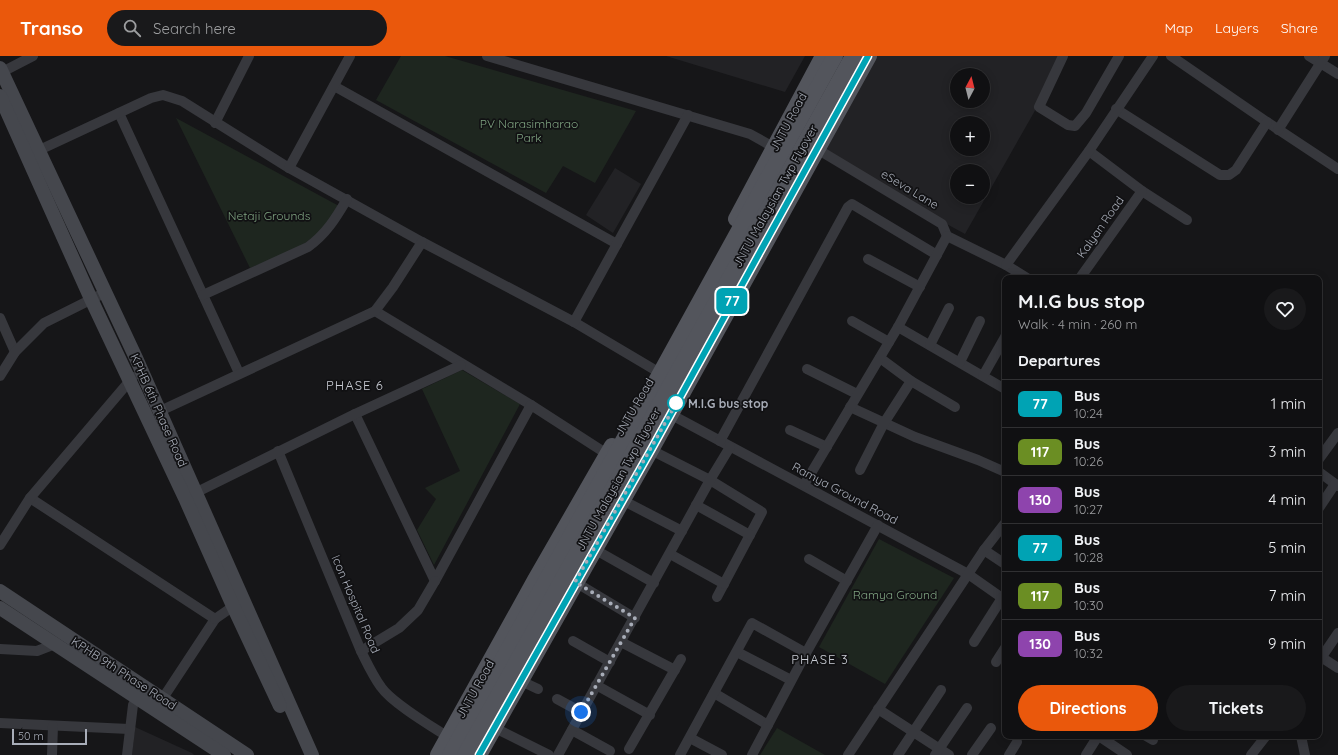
<!DOCTYPE html>
<html lang="en">
<head>
<meta charset="utf-8">
<style>
	body { margin:0; font-family:Quicksand,sans-serif; background:#19191b; color:#f1f3f6; height:100vh; display:flex; flex-direction:column; font-size:15px; white-space:nowrap }
	* { box-sizing:border-box; margin:0 }
	p { font-size:13px; color:#9c9d9f }
	.icon { flex:none; width:22px; height:22px; fill:none; stroke:currentColor; stroke-width:2; stroke-linecap:round; stroke-linejoin:round }
	.map { position:relative; flex:1; overflow:hidden }
	.sheet { position:absolute; left:1002px; top:219px; width:320px; height:464px; display:flex; flex-direction:column; background:#101012; border-radius:8px; box-shadow:0 2px 10px #0003,0 0 0 1px #303032 }
	.sheet>* { flex:none }
	.badge { padding:0 8px; border-radius:6px; font-size:14px; line-height:26px }
	.needle { width:26px; rotate:7deg }
	.fabs { position:absolute; left:950px; top:12px; display:grid; gap:8px }
	.fabs a { display:grid; place-items:center; width:40px; height:40px; border-radius:50%; background:#101012; box-shadow:0 2px 10px #0003,0 0 0 1px #303032; font-size:20px }
	.scale { position:absolute; left:12px; bottom:10px; width:75px; box-sizing:border-box; padding-left:4px; border:2px solid #a8adb8; border-top:0; font-size:11px; line-height:14px; white-space:nowrap; color:#a8adb8; -webkit-text-stroke:3px #111113; paint-order:stroke }
	.you { position:absolute; width:20px; height:20px; margin:-10px; border:3px solid #fff; border-radius:50%; background:#1a73e8; box-shadow:0 0 0 6px #1a73e833 }
	.map>.badge { position:absolute; translate:-50% -50%; box-shadow:0 0 0 2px #fff }
	h2 { padding:0 16px; font-size:15px; line-height:36px }
	.round { display:grid; place-items:center; flex:none; width:42px; height:42px; border-radius:21px; background:#19191b }
	.overview { display:flex; align-items:center; justify-content:space-between; height:68px; padding:0 16px }
	h1 { font-size:19px; font-weight:800; line-height:30px }
	.action { display:flex; gap:8px; margin-top:auto; padding:8px 16px }
	.action a { flex:1; height:46px; border-radius:24px; background:#ea580c; color:#fff; font-size:16px; font-weight:800; line-height:46px; text-align:center }
	.action a+a { background:#19191b; color:#f1f3f6 }
	ul { padding:0; list-style:none }
	li { display:flex; align-items:center; gap:12px; height:48px; padding:0 16px; border-top:1px solid #303032 }
	li div { flex:1 }
	li b { display:block; font-size:15px }
	li em { font-style:normal }
	li .badge { min-width:44px; font-weight:700; text-align:center }
	header { display:flex; align-items:center; gap:24px; box-sizing:border-box; height:56px; padding:0 20px; background:#ea580c; color:#fff }
	header strong { font-size:19px }
	nav { display:flex; gap:22px; margin-inline-start:auto; font-size:14px }
	.search { width:280px; height:36px; background:#19191b; display:flex; align-items:center; gap:10px; box-sizing:border-box; padding:0 14px; border-radius:22px; color:#9c9d9f; font-size:15px }
	.map>svg:first-child { display:block }
	.built { fill:#222225; fill-rule:evenodd }
	.green { fill:#1e261f }
	.lines { fill:none; stroke-linecap:round; stroke-linejoin:round }
	.street { stroke:#37383d; stroke-width:10 }
	.secondary { stroke:#45474d; stroke-width:14 }
	.primary { stroke:#53555c; stroke-width:16 }
	.primary-bridge { stroke:#53555c; stroke-width:16 }
	.line-casing { stroke:#fff; stroke-width:9 }
	.line { stroke:#00a3b4; stroke-width:6 }
	.walk { stroke:#a8adb8; stroke-width:4; stroke-dasharray:0 7.2 }
	.stop-dot { fill:#fff; stroke:#00a3b4; stroke-width:2 }
	.labels { text-anchor:middle; dominant-baseline:central; stroke-width:3.5; stroke-linejoin:round; paint-order:stroke }
	.street-label { font-size:12px; fill:#a8adb8; stroke:#111113 }
	.park-label { font-size:12px; fill:#7fa381; stroke:#111113 }
	.stop-label { font-size:12px; font-weight:bold; fill:#a8adb8; stroke:#111113; text-anchor:start }
	.neighbourhood-label { font-size:13px; letter-spacing:1px; fill:#c9ccd4; stroke:#111113 }
</style>
</head>
<body>
<header>
<strong>Transo</strong>
<div class="search"><svg class="icon" aria-label="search" viewBox="0 0 24 24"><circle cx="10" cy="10" r="6"/><path d="M15 15l6 6"/></svg>Search here</div>
<nav><a>Map</a><a>Layers</a><a>Share</a></nav>
</header>
<div class="map">
<svg width="1338" height="699" viewBox="0 0 1338 699">
	<rect width="100%" height="100%" fill="#161618"/>
	<g class="built">
		<path d="M666 0H805L785 36Z"/>
		<path d="M875 0H1066L965 178 820 99ZM957 19H983V45H957ZM957 67H983V93H957ZM957 115H983V141H957Z"/>
		<path d="M615 112 641 128 613 177 586 159Z"/>
		<path d="M135 671 192 697 194 699H132Z"/>
	</g>
	<g class="green">
		<path d="M401 0H445L636 55 595 127 563 110 546 137 376 44Z"/>
		<path d="M176 62 339 150C317 189 289 196 250 212Z"/>
		<path d="M462 314 520 348 434 509 417 474 436 443 425 432 460 415 422 333Z"/>
		<path d="M879 483 954 522 885 628 819 591Z"/>
		<path d="M777 672 825 699H760Z"/>
	</g>
	<g class="lines">
		<g class="street">
			<path d="M487 0 750 78 775 92"/>
			<path d="M1063 0 1039 51 1068 69 1075 70 1086 57 1119 0"/>
			<path d="M1171 0 1267 66 1338 113"/>
			<path d="M1309 0 1338 18"/>
			<path d="M2 16 33 0"/>
			<path d="M334 30 617 188"/>
			<path d="M1116 53 1220 119H1229L1236 114 1267 66"/>
			<path d="M119 57 239 317"/>
			<path d="M215 67 249 0"/>
			<path d="M1278 74 1325 0"/>
			<path d="M817 93 942 168 947 180 1006 209 1027 222"/>
			<path d="M1089 95 1142 135 1187 164"/>
			<path d="M33 97 151 42 163 39 182 45 289 112 422 186 574 266 655 314"/>
			<path d="M289 112 350 0"/>
			<path d="M868 203 920 231"/>
			<path d="M1006 209 1089 95 1153 0"/>
			<path d="M1080 222 1142 135"/>
			<path d="M203 239 308 191C326 178 336 162 347 143"/>
			<path d="M375 255 531 349"/>
			<path d="M0 262 15 296"/>
			<path d="M852 265 889 286"/>
			<path d="M574 266 688 59"/>
			<path d="M898 271 1005 333"/>
			<path d="M930 289 949 252"/>
			<path d="M960 306 980 265"/>
			<path d="M807 313 857 338"/>
			<path d="M0 320 15 296 44 267 104 237"/>
			<path d="M983 320 1005 281"/>
			<path d="M911 325 955 351"/>
			<path d="M850 351 915 381 978 404 1005 416"/>
			<path d="M158 356 375 255 393 231 422 186"/>
			<path d="M355 358 435 525 531 349 607 398"/>
			<path d="M670 358 968 518 1005 544"/>
			<path d="M790 374 827 391"/>
			<path d="M720 385 848 151 852 148 937 199"/>
			<path d="M651 394 710 424 762 456 717 541"/>
			<path d="M278 395 361 595C367 607 373 620 381 631 392 647 431 670 448 681"/>
			<path d="M1319 403 1338 377"/>
			<path d="M860 414 884 367 911 325 880 302"/>
			<path d="M1319 416 1338 430"/>
			<path d="M804 429 898 271 947 180"/>
			<path d="M191 439 355 358 461 309"/>
			<path d="M30 442 215 563 163 642"/>
			<path d="M622 444 682 475"/>
			<path d="M696 449 750 479"/>
			<path d="M1319 452 1335 428"/>
			<path d="M0 489 30 442 133 321"/>
			<path d="M594 493 654 527"/>
			<path d="M984 494 1005 508"/>
			<path d="M670 498 724 528"/>
			<path d="M809 503 847 525"/>
			<path d="M575 526 635 562"/>
			<path d="M215 563 238 547"/>
			<path d="M573 585 610 606"/>
			<path d="M621 586 675 614"/>
			<path d="M974 586 1002 542"/>
			<path d="M0 593 37 595 55 588"/>
			<path d="M361 595 399 572 418 554 435 525"/>
			<path d="M737 596 791 624"/>
			<path d="M1321 601 1338 612"/>
			<path d="M1319 605 1338 577"/>
			<path d="M996 606 1005 592"/>
			<path d="M521 625 538 633"/>
			<path d="M596 629 650 659"/>
			<path d="M714 637 768 669"/>
			<path d="M557 643 581 656"/>
			<path d="M878 653 949 699"/>
			<path d="M0 667 129 673"/>
			<path d="M495 672 549 699"/>
			<path d="M572 674 610 695"/>
			<path d="M1099 680 1127 699"/>
			<path d="M1146 680 1153 684"/>
			<path d="M1301 680 1305 699"/>
			<path d="M690 682 722 699"/>
			<path d="M629 693 681 603"/>
			<path d="M52 699 53 670"/>
			<path d="M127 699 133 649 138 641"/>
			<path d="M558 699 710 424 730 391"/>
			<path d="M680 699 752 567 806 597"/>
			<path d="M752 699 806 597 878 469"/>
			<path d="M848 699 984 494 1005 467"/>
			<path d="M898 699 941 634"/>
			<path d="M935 699 967 652"/>
			<path d="M972 699 991 672"/>
			<path d="M1009 699 1017 686"/>
			<path d="M1086 699 1098 680"/>
			<path d="M1251 699 1266 680"/>
		</g>
		<g class="secondary">
			<path d="M0 12 136 302 312 699"/>
			<path d="M0 40 91 243 185 442 233 550 280 650"/>
			<path d="M0 535 247 699"/>
			<path d="M0 552 224 699"/>
		</g>
		<g class="primary">
			<path d="M736 163 823 0"/>
			<path d="M438 699 535 524 612 390"/>
			<path d="M479 699 651 394 869 0"/>
		</g>
		<g class="primary-bridge">
			<path d="M450 699 835 0"/>
			<path d="M465 699 853 0"/>
		</g>
	</g>
	<g class="lines">
		<g class="line-casing">
			<path id="line" d="M479 699 651 394 868 0"/>
		</g>
		<use href="#line" class="line"/>
		<path class="walk" d="M581 656 635 562 575 526 678 344 676 347"/>
	</g>
	<circle class="stop-dot" cx="676" cy="347" r="8"/>
	<g class="labels">
		<g class="street-label">
			<text transform="translate(788 66) rotate(-62)">JNTU Road</text>
			<text transform="translate(910 133) rotate(31)">eSeva Lane</text>
			<text transform="translate(775 140) rotate(-61)">JNTU Malaysian Twp Flyover</text>
			<text transform="translate(1100 171) rotate(-55)">Kalyan Road</text>
			<text transform="translate(634 351) rotate(-60)">JNTU Road</text>
			<text transform="translate(159 354) rotate(66)">KPHB 6th Phase Road</text>
			<text transform="translate(618 423) rotate(-61)">JNTU Malaysian Twp Flyover</text>
			<text transform="translate(845 437) rotate(28)">Ramya Ground Road</text>
			<text transform="translate(356 548) rotate(67)">Icon Hospital Road</text>
			<text transform="translate(124 617) rotate(33)">KPHB 9th Phase Road</text>
			<text transform="translate(475 633) rotate(-61)">JNTU Road</text>
		</g>
		<g class="park-label">
			<text x="529" y="67">PV Narasimharao<tspan x="529" dy="14">Park</tspan></text>
			<text x="269" y="159">Netaji Grounds</text>
			<text x="895" y="538">Ramya Ground</text>
		</g>
		<g class="stop-label">
			<text x="688" y="347">M.I.G bus stop</text>
		</g>
		<g class="neighbourhood-label">
			<text x="355" y="329">PHASE 6</text>
			<text x="820" y="603">PHASE 3</text>
		</g>
	</g>
</svg>
<div class="fabs">
<a><svg class="needle" viewBox="-14 -14 28 28"><path d="M0-13l5 13h-10z" fill="#e53935"/><path d="M0 13l5-13h-10z" fill="#9c9d9f"/></svg></a>
<a>+</a>
<a>−</a>
</div>
<div class="scale">50 m</div>
<div class="you" style="left:581px;top:656px"></div>
<b class="badge" style="left:732px;top:245px;background:#00a3b4;color:#fff">77</b>
<section class="sheet">
<div class="overview"><div><h1>M.I.G bus stop</h1><p>Walk · 4 min · 260 m</p></div><a class="round"><svg class="icon" aria-label="heart" viewBox="0 0 24 24"><path d="M12 20l-8-8c-3-5 5-10 8-4 3-6 11-1 8 4z"/></svg></a></div>
<h2>Departures</h2>
<ul>
<li><span class="badge" style="background:#00a3b4;color:#fff">77</span><div><b>Bus</b><p>10:24</p></div><em>1 min</em></li>
<li><span class="badge" style="background:#6b8e23;color:#fff">117</span><div><b>Bus</b><p>10:26</p></div><em>3 min</em></li>
<li><span class="badge" style="background:#8e44ad;color:#fff">130</span><div><b>Bus</b><p>10:27</p></div><em>4 min</em></li>
<li><span class="badge" style="background:#00a3b4;color:#fff">77</span><div><b>Bus</b><p>10:28</p></div><em>5 min</em></li>
<li><span class="badge" style="background:#6b8e23;color:#fff">117</span><div><b>Bus</b><p>10:30</p></div><em>7 min</em></li>
<li><span class="badge" style="background:#8e44ad;color:#fff">130</span><div><b>Bus</b><p>10:32</p></div><em>9 min</em></li>
</ul>
<div class="action"><a>Directions</a><a>Tickets</a></div>
</section>
</div>
</body>
</html>
